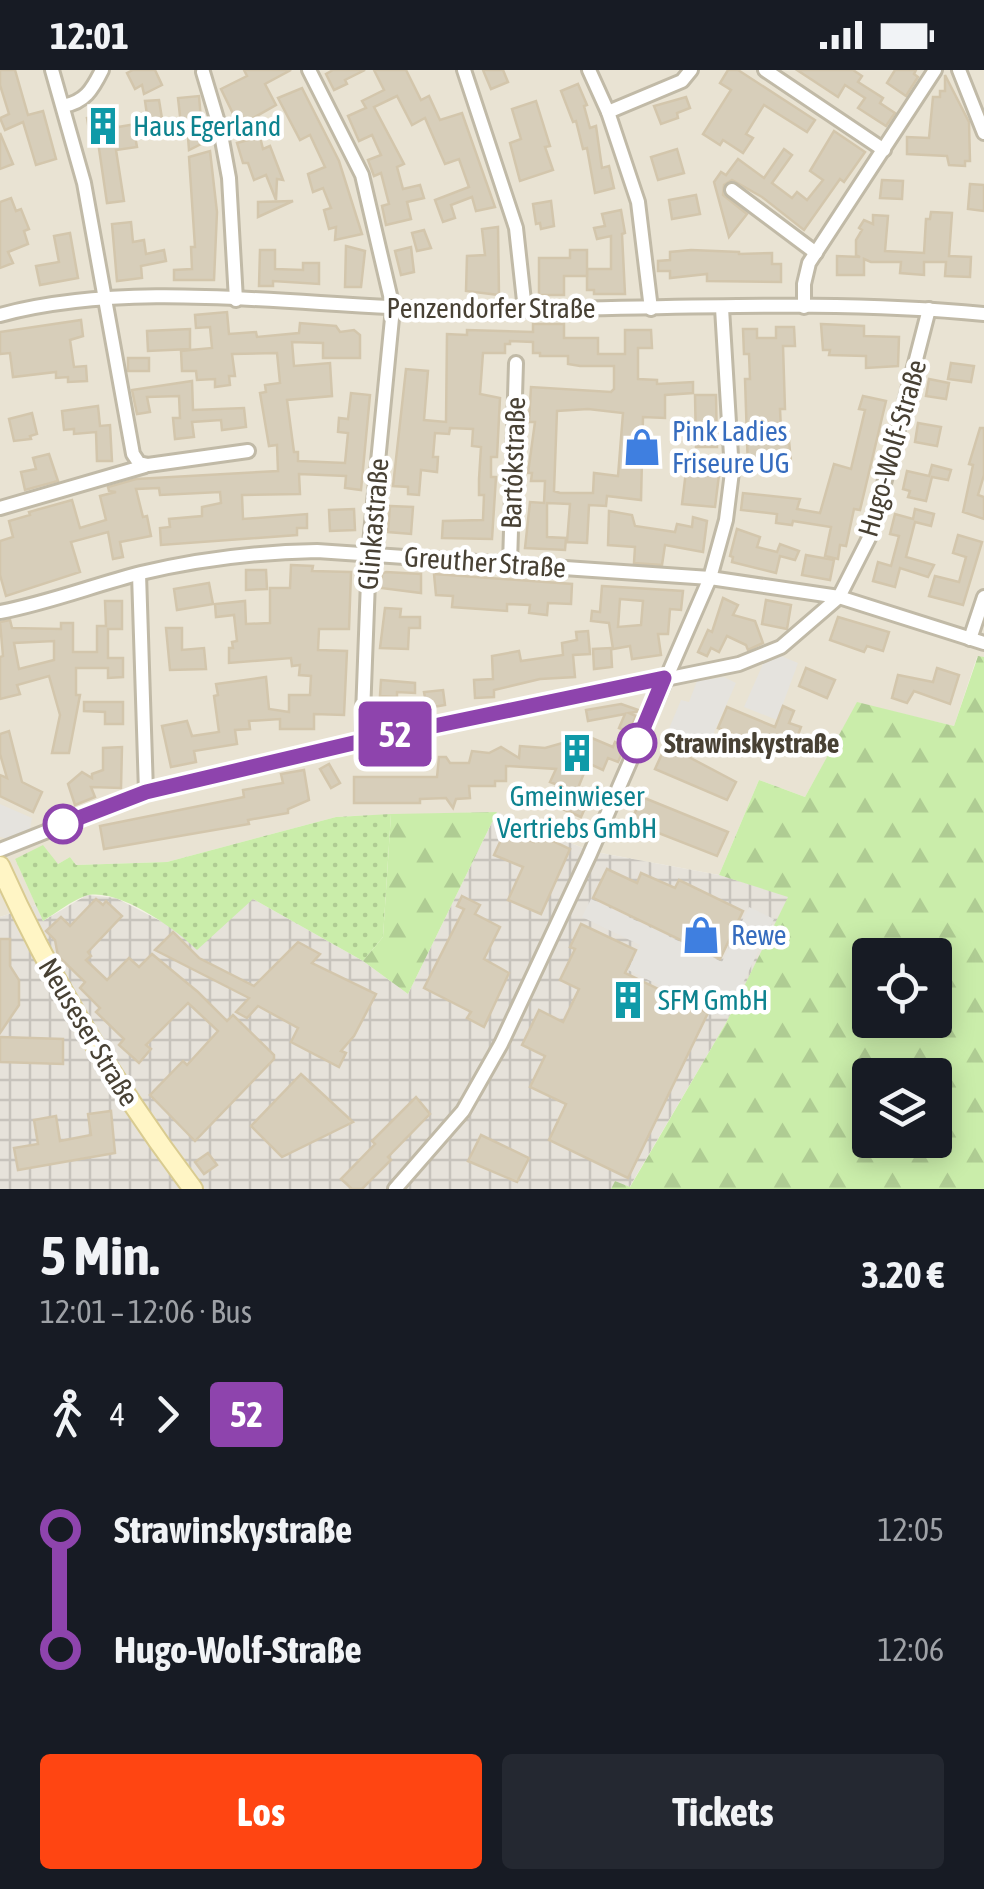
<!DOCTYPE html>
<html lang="de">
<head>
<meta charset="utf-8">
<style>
	body { margin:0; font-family:"Asap Condensed",sans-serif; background:#242831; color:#f1f3f6; height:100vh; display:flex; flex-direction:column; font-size:38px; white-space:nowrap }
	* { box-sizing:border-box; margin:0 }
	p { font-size:32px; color:#9ea1a6 }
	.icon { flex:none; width:55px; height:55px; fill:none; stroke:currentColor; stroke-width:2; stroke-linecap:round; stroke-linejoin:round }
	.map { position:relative; height:1119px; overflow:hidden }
	.side { display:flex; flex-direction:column; background:#171b24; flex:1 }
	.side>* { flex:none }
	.badge { padding:0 20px; border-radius:8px; font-size:35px; line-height:65px }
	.controls { position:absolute; left:852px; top:868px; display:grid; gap:20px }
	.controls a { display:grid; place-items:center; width:100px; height:100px; border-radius:10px; background:#171b24; box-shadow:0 5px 25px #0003; font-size:50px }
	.map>.badge { position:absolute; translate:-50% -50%; box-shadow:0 0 0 5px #fff }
	.legs { display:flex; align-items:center; gap:15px; height:110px; padding:0 40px; font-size:32px }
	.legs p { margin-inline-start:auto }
	.overview { display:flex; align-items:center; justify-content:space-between; height:170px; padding:0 40px }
	h1 { font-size:55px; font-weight:700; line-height:75px }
	.cta { display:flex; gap:20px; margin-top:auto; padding:20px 40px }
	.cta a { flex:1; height:115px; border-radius:10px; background:#ff4512; color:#fff; font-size:40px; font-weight:700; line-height:115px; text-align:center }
	.cta a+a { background:#242831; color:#f1f3f6 }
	ul { padding:0 40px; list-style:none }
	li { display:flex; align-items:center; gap:35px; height:120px; font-size:38px }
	li i { display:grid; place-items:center; width:15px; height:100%; margin:0 12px; background:currentColor }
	li i::after { content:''; width:25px; height:25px; margin:-12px; border:8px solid; border-radius:50%; background:#171b24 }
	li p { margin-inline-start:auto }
	li:first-child i { background:linear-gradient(#0000 50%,currentColor 0) }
	li:last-child i { background:linear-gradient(currentColor 50%,#0000 0) }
	.status { display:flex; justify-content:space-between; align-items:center; height:70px; padding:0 50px; background:#171b24; direction:ltr }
	.status svg { height:28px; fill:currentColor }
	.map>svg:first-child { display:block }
	.residential { fill:#e9e3d3 }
	.industrial { fill:url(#industrial-grid) }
	.grass { fill:url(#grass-dots) }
	.forest { fill:url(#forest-firs); fill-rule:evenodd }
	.parking { fill:#e5e3de }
	.building { fill:#d7ceba; stroke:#d3c6ac; stroke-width:2.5; fill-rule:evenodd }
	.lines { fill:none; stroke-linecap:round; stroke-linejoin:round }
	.street-casing { stroke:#c1baa7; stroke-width:18 }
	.secondary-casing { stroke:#d9cb90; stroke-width:22 }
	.street { stroke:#fff; stroke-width:12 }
	.secondary { stroke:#fff5c5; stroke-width:18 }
	.line-1-casing { stroke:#fff; stroke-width:22 }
	.line-1 { stroke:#8e44ad; stroke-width:15 }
	.stop-1-dot { fill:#fff; stroke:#8e44ad; stroke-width:5 }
	.labels { text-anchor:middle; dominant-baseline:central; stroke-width:9; stroke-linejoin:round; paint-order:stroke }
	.culture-label { font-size:28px; fill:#0d838f; stroke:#fff; text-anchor:start }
	.street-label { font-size:28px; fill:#484134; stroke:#fff }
	.shop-label { font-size:28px; fill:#366cbe; stroke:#fff; text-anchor:start }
	.stop-label { font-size:28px; font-weight:bold; fill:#484134; stroke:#fff; text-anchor:start }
</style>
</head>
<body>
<div class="status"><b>12:01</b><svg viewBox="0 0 49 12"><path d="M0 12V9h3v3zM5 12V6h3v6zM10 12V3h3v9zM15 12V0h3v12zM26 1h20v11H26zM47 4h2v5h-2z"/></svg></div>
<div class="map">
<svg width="984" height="1119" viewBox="0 0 984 1119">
	<defs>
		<pattern id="industrial-grid" width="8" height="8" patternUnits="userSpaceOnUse" patternTransform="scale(2.5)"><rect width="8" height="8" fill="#e6e2da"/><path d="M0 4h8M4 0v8" fill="none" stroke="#c7c3bc"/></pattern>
		<pattern id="grass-dots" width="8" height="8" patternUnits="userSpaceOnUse" patternTransform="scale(2.5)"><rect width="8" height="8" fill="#caedaa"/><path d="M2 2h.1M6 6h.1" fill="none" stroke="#afcc93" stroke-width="1.8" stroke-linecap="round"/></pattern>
		<pattern id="forest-firs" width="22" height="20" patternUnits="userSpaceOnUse" patternTransform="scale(2.5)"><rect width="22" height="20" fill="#caedaa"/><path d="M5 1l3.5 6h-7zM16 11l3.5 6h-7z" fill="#afcc93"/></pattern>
	</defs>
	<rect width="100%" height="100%" fill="#f4f1e5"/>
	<path class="residential" d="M0 0H984V587H977L954 656 857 633 805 727 759 710 719 805 590 781 497 742 351 746 336 747 167 792 76 795 70 787 58 794 15 789 36 835 0 847Z"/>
	<path class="industrial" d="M497 742 590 781 719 805 789 826 726 953 629 1118 615 1111 611 1119H0V847L36 835 43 851 87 825 116 828 176 859 253 829 363 891 408 924Z"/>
	<path class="grass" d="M391 744 383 867 363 891 253 829 197 880C176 859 116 816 85 826 71 831 56 843 43 851L15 789 43 775 58 794 70 787 76 795 167 792 336 747Z"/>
	<g class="forest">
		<path d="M978 586 984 587V1119H611L615 1111 630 1117 726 953 788 827 719 805 759 710 805 727 857 632 954 656ZM870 885H935V950H870ZM870 1005H935V1070H870Z"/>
		<path d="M497 742 408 924 363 891 383 867 391 744Z"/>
	</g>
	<g class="parking">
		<path d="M781 586 798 593 777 650 744 637 763 594Z"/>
		<path d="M724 607 736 613 707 678 668 661 681 630 689 632 697 611Z"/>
		<path d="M0 734 32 748 30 759 10 769 0 767Z"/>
		<path d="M591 829 722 892 749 837 774 849 726 948 628 900 640 875 582 847Z"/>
	</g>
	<g class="building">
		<path d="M0 0H15L28 45 43 41 56 89 36 95 23 52 5 60 0 48 9 44 0 15Z"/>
		<path d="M133 0H155L162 15 144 24 142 15 135 19 127 3Z"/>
		<path d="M244 0H291L265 14 276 35 239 56 221 19 247 6Z"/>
		<path d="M333 0H365L345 10 347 14 334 20 326 4Z"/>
		<path d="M374 0H406L421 30 429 26 440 50 462 43 495 137 476 141 472 127 451 135 455 148 443 152 435 130 469 117 459 89 445 94 425 48 412 55 397 26 374 37 404 94 397 97 403 119 420 115 424 128 407 132 411 149 386 155 382 136 389 134 381 103 374 106 368 90 381 85 372 65 359 71 348 46 366 38 362 31 384 20Z"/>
		<path d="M483 0H503L508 12 491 19Z"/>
		<path d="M728 0H738L815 50 807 62 764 35 746 64 753 68 743 83 723 70 720 75 703 64 731 20 720 13Z"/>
		<path d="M797 0H853L862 6 858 12 883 28 880 33 895 43 886 56 858 38 865 28 845 15 838 27Z"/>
		<path d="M895 0H916L914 4 918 7 906 26 887 13Z"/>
		<path d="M945 5 969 52 970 91H965V96L949 95 947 86 907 84V67L929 68 933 27H940V21H945Z"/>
		<path d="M578 14 587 35 584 36 590 58 596 56 602 98 609 96 614 118 595 123 587 78 583 79 576 51 573 52 561 21Z"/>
		<path d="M302 18 339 91 362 164 335 170 336 157 329 159 324 140 331 138 323 118 313 122 308 104 325 97 310 65 300 70 278 28Z"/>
		<path d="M199 26 203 73 189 80 187 54 181 55 178 28Z"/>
		<path d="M686 27 690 38 677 43 678 48 661 54 654 36Z"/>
		<path d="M159 30 164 61 135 66 137 77 116 80 124 131 107 133 97 65 90 66 87 48 116 43 118 57 148 52 145 31Z"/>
		<path d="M536 31 550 76 545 77 553 100 520 111 510 73 521 69 512 39Z"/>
		<path d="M834 61 865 82 844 112 840 109 804 160 762 127 732 110 724 115 723 125 747 144 729 167 714 112 721 102 726 105 738 89 764 108 784 79 792 85 772 113 792 128 797 122 807 130 823 110 810 101Z"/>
		<path d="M0 63 13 94 0 99Z"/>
		<path d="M260 67 263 79 270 76 283 110 277 109 276 130 266 105 254 110 248 93H243L237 73Z"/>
		<path d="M677 79 684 103 658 110 651 87Z"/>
		<path d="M210 81 217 142 214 210H174V200L192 199 191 177H195L189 87Z"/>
		<path d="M882 110 903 111 902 129 880 128Z"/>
		<path d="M970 114 984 115V141L968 139Z"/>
		<path d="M696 125 700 144 672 149 669 130Z"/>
		<path d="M11 128 16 141 21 139 29 159 24 161 28 174 8 182 13 193 0 198V132Z"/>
		<path d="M293 131 258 147V132Z"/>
		<path d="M551 131 554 156 541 159 540 153 536 154 533 134Z"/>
		<path d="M621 140 625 163 622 164 625 224H594V220H587V199H611V166L597 169 594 158 605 156 602 144Z"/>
		<path d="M931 142 952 143 949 186 971 187 970 207 945 206 946 192H924V205L900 203 901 192H871L864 189V205H837V186L860 187 856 185V170L862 160 859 158 864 150 873 154V145L888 146 885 181 924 183 926 149H930Z"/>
		<path d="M131 152 133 172 144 170 146 184 164 180 166 191 141 196 142 208 117 211 112 154Z"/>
		<path d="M498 157 499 225 466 221 467 186 485 185 482 159Z"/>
		<path d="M424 160 431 178 417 181 412 163Z"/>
		<path d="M70 163 78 208 40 215 36 196 59 192 54 166Z"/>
		<path d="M346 176 365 181 361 217H345Z"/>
		<path d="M411 177 414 202 401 205 395 181Z"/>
		<path d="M260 180H275V199L303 200V193H319V214L273 211V216H259Z"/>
		<path d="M570 180H587V206H564V225H539V188H570Z"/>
		<path d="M691 180 739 182V184L772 183V194H781V212L707 211V204L670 208V201H658V191L670 190V182Z"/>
		<path d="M227 242 229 264 256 262 257 267 299 263 300 253 336 256 340 262 354 260 360 265V288H323V273L292 272 294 296 330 293 332 326 287 330 294 382H298V391L345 393 348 363 338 362 339 348 348 349 351 323 370 325 361 420 345 418 346 406 299 404 300 424 242 425 243 449 307 444V458H297V465L161 475 160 458 170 457 169 449 202 446V437L221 433 220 422 160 425 159 418 136 419 143 447 147 446 151 466 120 472 123 487 113 489 108 462 71 472 80 502 6 526 0 505V471L13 467 9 451 30 445 29 442 72 430 80 458 106 450 100 426 116 422 109 421 108 417 136 409 278 401 277 375 269 376 260 323 266 322 265 315 280 313 277 283 232 284 235 306H229L230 315 215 317V309L197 310 196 301H182L181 281 212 278 210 257 196 258 195 245Z"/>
		<path d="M81 250 83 266 70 270 74 297 86 296 87 311 68 312V307L56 308V302L13 307 10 283 0 284V262Z"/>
		<path d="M533 254H564V268H598V284H625V260H651L652 278H638V309L657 310V314L693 312V323L665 325V348L643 347 641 430 607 426 606 436 589 435 587 473 567 472 570 434 547 433V467L566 468 565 480 525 478 530 432 544 433 545 411H531L532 403H528L535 352H529L531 317 611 322 614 319V296H580L568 294V286H540V283H533V272L510 271V274H505V283H483L480 324 500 328 497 387H491V407H496L492 469 442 468 443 451 483 450 484 425H479V409L481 377 472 376 473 359 450 358 449 364 435 363 433 387H438L437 402 421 400 419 425 408 424V417L393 416 406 299 428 301 424 350 446 352 447 264 467 265V260L533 262ZM588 339 623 343 618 406 594 403 593 423H560L554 421 557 341Z"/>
		<path d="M821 254 864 256V266L899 267 898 296 866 298V286L829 285 830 280H823Z"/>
		<path d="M776 257H794L795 276H783L785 339H780L781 360H788L791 392H778L777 399 748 400 745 309H750L749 284H744L743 259H757V268H776Z"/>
		<path d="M190 259V279L148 281 147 261Z"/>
		<rect x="128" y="288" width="21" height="13"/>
		<path d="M951 293 974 296 971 312 948 309Z"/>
		<path d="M929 309 949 313 946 329 926 326Z"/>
		<path d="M192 311 193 340 244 338 246 357 222 360 221 350 192 352 194 367 175 369 173 348H180L179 326 147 327 150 342 137 344 132 320Z"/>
		<path d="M695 325H716L717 377H696Z"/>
		<path d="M863 326 886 331 860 440 854 439 846 476 840 475 838 489 825 486 831 457 793 451 792 455 776 453 777 444 741 440 743 423 800 429 797 439 820 443 834 394 851 399 865 340 859 339Z"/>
		<path d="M98 336 100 356 110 355 112 391H97L96 362 74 364V359L64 360 62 341Z"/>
		<path d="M32 343 37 364 30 366 31 369 14 371 9 349Z"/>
		<path d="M918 353 941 357 937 376 915 372Z"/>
		<path d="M980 358H984V405L978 425 984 427V449L963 442 973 395 969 394Z"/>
		<path d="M49 384 58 411 25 420 21 402 36 399 33 388Z"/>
		<path d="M687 393 720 397 715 437 682 434Z"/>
		<path d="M932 395 951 400 948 410 932 407 926 431 908 427 910 421 903 419 907 401 929 406Z"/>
		<path d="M390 436 413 437 411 464 388 462Z"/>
		<path d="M354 439 355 460 330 461 329 440Z"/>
		<path d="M915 439 934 444 931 456 915 452 906 487 934 495 928 507 900 498 895 517 873 511 878 492 891 496 899 466 890 464 895 444 913 449Z"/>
		<path d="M609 441 632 445 635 456 675 462 677 454 692 457 693 447 707 451 703 482 665 475 662 495 634 493 635 477 608 475Z"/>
		<path d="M737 459 760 467 757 477 777 482 780 474 799 481 795 490 780 486 776 503 732 492 733 487 730 486Z"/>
		<path d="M958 465 982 472 963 535 929 526 935 506 959 512 966 487 953 483Z"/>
		<path d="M806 485 834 490 830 510 802 505Z"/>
		<path d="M291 495 313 496 312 501 351 502 349 559H319L318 580 347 581 344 645 314 644V659H280V649L249 651 250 659 235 660 237 674 194 681 196 692 171 697 162 656 187 651 192 666 219 662 214 626 218 625 216 614 266 607 269 639 289 642V625H310L311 606 299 605 300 595 292 596 291 588 229 593V578H233L232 572 237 571 234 545 216 547 215 534 245 531 246 554 270 553V518H290Z"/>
		<path d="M246 500H266L267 519 246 520Z"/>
		<path d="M386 502 421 504V523L381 518 382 504Z"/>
		<path d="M434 504 572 514 571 534 548 533 547 545 529 543 530 535 507 534V541L452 537 453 526 436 525Z"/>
		<path d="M209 513 213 534 177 540 174 519Z"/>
		<path d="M602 516 683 521 681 540 670 539 668 564H658L661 585 632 589 630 576 613 579 609 553 591 551 592 541 600 542ZM620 529 643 531 641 555 618 557Z"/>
		<path d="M723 528 738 535 733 545 755 551 763 573 748 580 746 575 727 566 719 582 711 578 707 586 698 582 708 560 712 562Z"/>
		<path d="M766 530 791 535 787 559 762 554Z"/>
		<path d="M105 531H122V559H108V588H123V607L108 608V598H76V625H80L69 683H52L60 645 49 606 17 615 20 624 0 629V587L3 586 0 552 10 550 12 558 61 559V553H73V582H97V556H106ZM54 571V590L19 599 14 573Z"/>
		<path d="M385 538 401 539 400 547H420V558H409L408 579 380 578Z"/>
		<path d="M838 547 889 562 883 581 867 576 864 582 830 570Z"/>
		<path d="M166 558H182V580L204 578 206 599 170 600Z"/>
		<path d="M588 561 590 584 573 585 575 607 540 609 494 620V627L475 628 474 610 493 609 492 586 519 581 521 591 563 585 562 573 577 570 576 562Z"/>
		<path d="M611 578 612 597 594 599 593 579Z"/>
		<path d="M806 598 835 610 827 628 799 616Z"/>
		<path d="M937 598 959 605 950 634 914 621 907 633 892 628 898 605 933 612Z"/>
		<path d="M381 610 415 613V623L397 622V627L380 626Z"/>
		<path d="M443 620 445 635 427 638 424 622Z"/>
		<path d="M84 632H123V654H105V642L84 641Z"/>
		<path d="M621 634 641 641 629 643 636 646 629 662 619 658 625 644 588 651 586 640Z"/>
		<path d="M783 636 794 641 789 653 801 657 793 678 760 666 756 674 718 658 727 637 775 657Z"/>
		<path d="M9 661 22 712 42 722 33 742 0 726V705L7 708 0 684V664Z"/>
		<path d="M587 666 613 677 615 672 625 677 618 692 608 688 603 700 588 693 576 723 589 729 581 747 558 737 566 718 550 712 556 699 506 696V711H495V716H469L470 728 456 729 453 738 446 728 420 729V733H354V707H437L439 687H446L450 693H469L472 681 489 683 501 677 519 688 520 676 545 678Z"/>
		<path d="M666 675 736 712 727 730 655 699Z"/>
		<path d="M122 677 121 718 91 717 95 727 75 735 68 714 82 702 92 708V704L103 700V678Z"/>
		<path d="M329 694 340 713 331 718 320 699Z"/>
		<path d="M304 700 309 730 288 739V743L248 750 249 754 104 779 100 756 244 727 243 720 283 713 281 704Z"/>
		<path d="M642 727 728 762 717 786 638 755 639 752 632 749Z"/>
		<path d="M506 759 534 772 538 764 570 779 541 844 508 830 523 797 494 785Z"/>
		<path d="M607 799 637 813 641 803 675 818 679 810 743 841 720 889 593 828Z"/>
		<path d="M462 826 480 835 475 844 500 857 484 889 509 903 484 957 467 948 471 942 424 918 464 839 457 836Z"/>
		<path d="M96 829 103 835 106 831 122 846 88 882 91 886 86 890 107 910 129 888 139 897 152 884 198 922 227 951 233 945 274 985V989L195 1071 150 1025 183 991 187 995 218 961 188 933 146 975 151 979 139 993 119 975 124 969 96 942 100 938 80 918 85 912 58 886 55 870 46 861 61 847 70 856Z"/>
		<path d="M581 854 636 880 625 903 708 943 628 1108 549 1070 566 1034 530 1017 545 986 522 975 539 940 563 952 579 919 560 910 575 879 570 877Z"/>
		<path d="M173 862 199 888 254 916 298 872 320 884 312 893 376 924 354 966 341 981 346 983 339 997 291 972 298 958 258 936 247 948 236 942 249 928 155 880Z"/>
		<path d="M0 869H10V896L19 910V935L0 963Z"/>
		<path d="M0 967 63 969V994L0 992Z"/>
		<path d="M301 1004 353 1052 282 1087 251 1056Z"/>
		<path d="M416 1027 430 1044 388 1087 391 1090 362 1119H352L341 1109 375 1074 372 1071Z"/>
		<path d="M111 1041 115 1083 18 1100 14 1078 38 1074 34 1050 56 1046 60 1071 91 1065 88 1044Z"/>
		<path d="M481 1065 529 1088 517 1112 468 1091Z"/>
		<path d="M208 1083 217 1095 204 1104 195 1092Z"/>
	</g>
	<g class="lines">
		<g class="street-casing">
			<g id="street">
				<path d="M52 0 84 113 133 384 139 393 148 395 248 381"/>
				<path d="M309 0 362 105 393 238 369 484 362 671"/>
				<path d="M464 0 516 158 525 240"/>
				<path d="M589 0 608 42 638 132 651 239"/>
				<path d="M765 0 884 80"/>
				<path d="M959 0 984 63"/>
				<path d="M203 2 220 59 229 108 236 230"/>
				<path d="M63 36C85 32 92 20 102 0"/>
				<path d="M608 42 682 11 691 0"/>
				<path d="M732 120 816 183"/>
				<path d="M804 237V214L809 193 935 0"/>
				<path d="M0 245C137 208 304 237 446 239 625 242 806 227 984 244"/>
				<path d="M0 438 145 396"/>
				<path d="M510 494 516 293"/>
				<path d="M139 504 146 722"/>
				<path d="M0 542C48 533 94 515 141 503 200 489 257 482 317 481L710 508 839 527 984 573"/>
				<path d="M970 569 984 527"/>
				<path d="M0 780 146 722 362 671 739 594 781 577 839 527 871 464 929 239"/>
				<path d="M395 1119 463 1041 501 974 589 786 710 508 726 450 732 402 722 238"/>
			</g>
		</g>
		<g class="secondary-casing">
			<path id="secondary" d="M0 796C51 911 117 1018 193 1119"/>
		</g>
		<use href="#street" class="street"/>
		<use href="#secondary" class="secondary"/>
	</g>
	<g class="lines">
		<g class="line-1-casing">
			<path id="line-1" d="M63 754 146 722 362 671 664 608 637 673"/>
		</g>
		<use href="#line-1" class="line-1"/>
	</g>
	<defs>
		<g id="building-bare" transform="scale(3)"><path d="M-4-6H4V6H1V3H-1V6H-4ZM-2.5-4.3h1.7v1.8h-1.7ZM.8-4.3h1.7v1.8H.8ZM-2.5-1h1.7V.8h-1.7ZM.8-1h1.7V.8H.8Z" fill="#0f9aa8" stroke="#fff" stroke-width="2.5" paint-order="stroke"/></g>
		<g id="shop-bare" transform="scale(3)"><path d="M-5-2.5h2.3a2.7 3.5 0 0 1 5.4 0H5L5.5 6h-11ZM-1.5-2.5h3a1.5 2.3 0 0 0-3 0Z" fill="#3f7fe0" stroke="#fff" stroke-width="2.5" paint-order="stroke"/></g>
	</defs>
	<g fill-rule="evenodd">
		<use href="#building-bare" x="103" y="56"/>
		<use href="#shop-bare" x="642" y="377"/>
		<use href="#building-bare" x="577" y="683"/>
		<use href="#shop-bare" x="701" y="865"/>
		<use href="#building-bare" x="628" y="930"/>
	</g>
	<g class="stop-1-dot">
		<circle cx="637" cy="673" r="18"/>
		<circle cx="63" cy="754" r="18"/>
	</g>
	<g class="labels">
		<g class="culture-label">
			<text x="133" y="56">Haus Egerland</text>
			<text x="577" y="726" text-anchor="middle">Gmeinwieser<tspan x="577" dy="32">Vertriebs GmbH</tspan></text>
			<text x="658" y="930">SFM GmbH</text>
		</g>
		<g class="street-label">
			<text x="491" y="238">Penzendorfer Straße</text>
			<text transform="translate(892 378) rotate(-74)">Hugo-Wolf-Straße</text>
			<text transform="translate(513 393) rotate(-88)">Bartókstraße</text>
			<text transform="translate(373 454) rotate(-85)">Glinkastraße</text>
			<text transform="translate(485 492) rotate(4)">Greuther Straße</text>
			<text transform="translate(89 962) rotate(59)">Neuseser Straße</text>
		</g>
		<g class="shop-label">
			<text x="672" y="361">Pink Ladies<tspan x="672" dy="32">Friseure UG</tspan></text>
			<text x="731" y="865">Rewe</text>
		</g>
		<g class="stop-label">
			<text x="664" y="673">Strawinskystraße</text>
		</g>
	</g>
</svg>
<div class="controls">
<a><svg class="icon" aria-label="locate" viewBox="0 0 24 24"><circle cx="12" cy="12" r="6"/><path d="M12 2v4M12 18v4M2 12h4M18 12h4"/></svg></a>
<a><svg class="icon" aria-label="layers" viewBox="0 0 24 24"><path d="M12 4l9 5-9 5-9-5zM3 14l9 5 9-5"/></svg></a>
</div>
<b class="badge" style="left:395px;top:664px;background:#8e44ad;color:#fff">52</b>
</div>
<section class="side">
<div class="overview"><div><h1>5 Min.</h1><p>12:01 – 12:06 · Bus</p></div><b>3.20 €</b></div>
<div class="legs"><svg class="icon" aria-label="walk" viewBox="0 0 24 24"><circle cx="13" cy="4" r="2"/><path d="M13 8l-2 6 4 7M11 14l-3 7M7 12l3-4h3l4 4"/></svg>4<svg class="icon" aria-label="forward" viewBox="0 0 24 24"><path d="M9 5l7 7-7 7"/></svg><b class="badge" style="background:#8e44ad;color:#fff">52</b></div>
<ul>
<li><i style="color:#8e44ad"></i><b>Strawinskystraße</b><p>12:05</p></li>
<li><i style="color:#8e44ad"></i><b>Hugo-Wolf-Straße</b><p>12:06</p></li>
</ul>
<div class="cta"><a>Los</a><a>Tickets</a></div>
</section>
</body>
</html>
